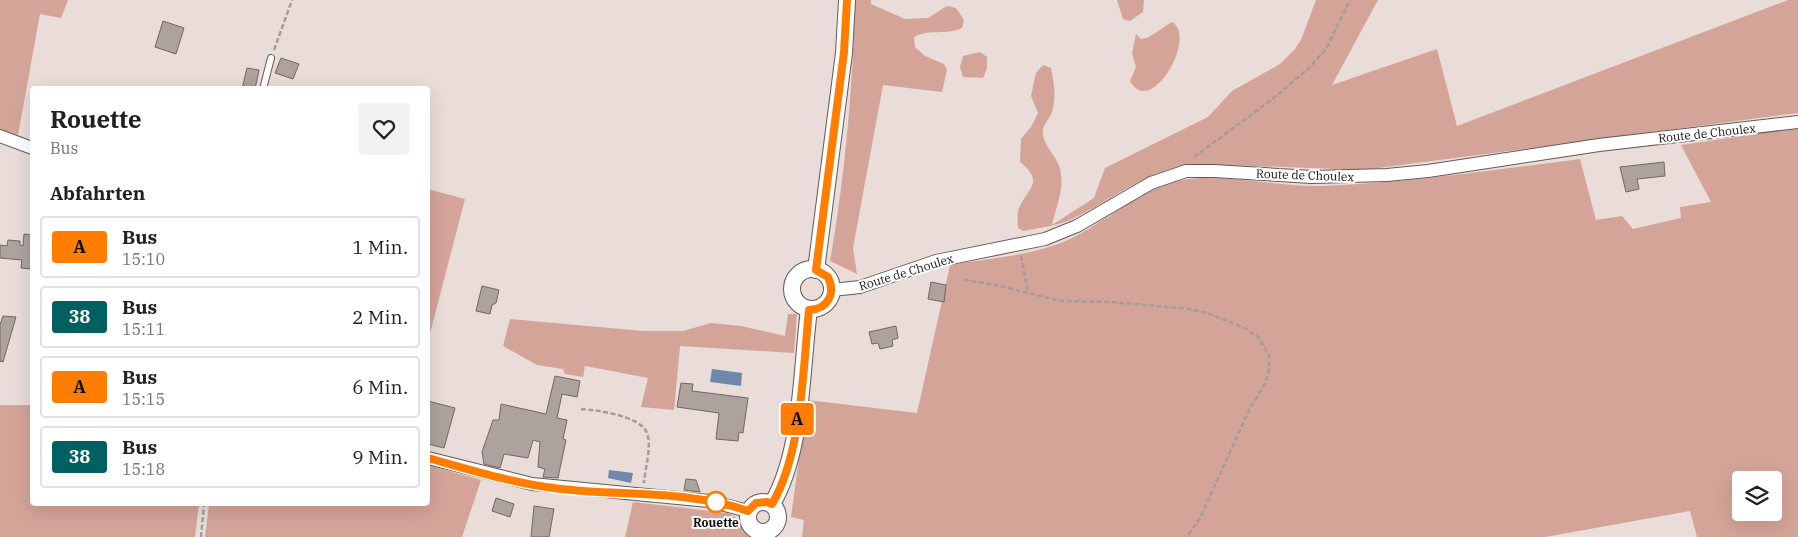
<!DOCTYPE html>
<html lang="de">
<head>
<meta charset="utf-8">
<style>
	body { margin:0; font-family:"IBM Plex Serif",serif; background:#f2f2f2; color:#202124; height:100vh; display:flex; flex-direction:column; font-size:19px; white-space:nowrap }
	* { box-sizing:border-box; margin:0 }
	p { font-size:16px; color:#757577 }
	.icon { flex:none; width:28px; height:28px; fill:none; stroke:currentColor; stroke-width:2; stroke-linecap:round; stroke-linejoin:round }
	.map { position:relative; flex:1; overflow:hidden }
	.details { position:absolute; left:30px; top:86px; width:400px; height:420px; display:flex; flex-direction:column; background:#fff; border-radius:5px; box-shadow:0 5px 20px #0002 }
	.details>* { flex:none }
	.badge { padding:0 10px; border-radius:4px; font-size:18px; line-height:32px }
	.fabs { position:absolute; left:1732px; top:471px; display:grid; gap:10px }
	.fabs a { display:grid; place-items:center; width:50px; height:50px; border-radius:5px; background:#fff; box-shadow:0 5px 20px #0002; font-size:25px }
	.map>.badge { position:absolute; translate:-50% -50%; box-shadow:0 0 0 2px #fff }
	h2 { padding:0 20px; font-size:19px; line-height:45px }
	.round { display:grid; place-items:center; flex:none; width:52px; height:52px; border-radius:5px; background:#f2f2f2 }
	.summary { display:flex; align-items:center; justify-content:space-between; height:85px; padding:0 20px }
	h1 { font-size:24px; font-weight:700; line-height:38px }
	ul { padding:0; list-style:none }
	li { display:flex; align-items:center; gap:15px; height:62px; margin:0 10px 8px; padding:0 10px; border:2px solid #e0e0e0; border-radius:5px }
	li div { flex:1 }
	li b { display:block; font-size:19px }
	li em { font-style:normal }
	li .badge { min-width:55px; font-weight:700; text-align:center }
	.map>svg:first-child { display:block }
	.green { fill:#d4a498; fill-rule:evenodd }
	.water { fill:#6e87ab }
	.building { fill:#aea29f; stroke:#716664 }
	.lines { fill:none; stroke-linecap:round; stroke-linejoin:round }
	.service-casing { stroke:#635855; stroke-width:8 }
	.minor-casing { stroke:#635855; stroke-width:14 }
	.tertiary-casing { stroke:#635855; stroke-width:18 }
	.path { stroke:#a59b98; stroke-width:2.5; stroke-dasharray:5 2.5; stroke-linecap:butt }
	.service { stroke:#fff; stroke-width:6 }
	.minor { stroke:#fff; stroke-width:12 }
	.tertiary { stroke:#fff; stroke-width:16 }
	.line-casing { stroke:#fff; stroke-width:11 }
	.line { stroke:#ff7e00; stroke-width:8 }
	.stop-dot { fill:#fff; stroke:#ff7e00; stroke-width:2.5 }
	.labels { text-anchor:middle; dominant-baseline:central; stroke-width:4; stroke-linejoin:round; paint-order:stroke }
	.street-label { font-size:12px; fill:#151110; stroke:#fff }
	.stop-label { font-size:12px; font-weight:bold; fill:#151110; stroke:#fff }
</style>
</head>
<body>
<div class="map">
<svg width="1798" height="537" viewBox="0 0 1798 537">
	<rect width="100%" height="100%" fill="#e9dcd9"/>
	<g class="green">
		<path d="M0 0H68L61 18 40 14 18 135 0 129Z"/>
		<path d="M855 0H871V4L905 19 928 18 947 6 956 8 964 20 962 28C944 36 931 28 914 37L915 47 925 56 944 64 947 70 942 92 883 85 853 248 857 274 830 261C845 176 853 87 855 0Z"/>
		<path d="M1117 0H1144L1143 12 1130 21 1123 19Z"/>
		<path d="M1316 0H1378L1332 85 1437 49 1457 126 1788 0H1798V113L1363 170 1199 164C1145 169 1118 197 1072 219 1057 226 1038 228 1023 231L1018 228C1018 223 1017 216 1018 211 1025 189 1047 184 1020 162L1021 139 1031 127 1038 113 1031 96 1036 73 1043 65 1051 68C1054 83 1057 100 1051 114 1049 119 1043 125 1043 131 1042 145 1057 156 1060 169 1065 189 1056 206 1052 225L1094 198 1105 168 1208 117 1232 91 1280 64 1295 49 1301 40Z"/>
		<path d="M1172 22C1198 37 1151 119 1130 81L1136 67 1132 53 1136 34 1141 39C1152 38 1162 27 1172 22Z"/>
		<path d="M980 52 987 57V68L983 78 963 77 960 67 963 56Z"/>
		<path d="M1798 128V537H1697L1690 511 1545 537H802L804 520 791 517 807 400 917 413 950 265C989 258 1035 256 1072 238 1103 223 1148 185 1182 180 1227 173 1275 187 1321 186 1408 183 1494 170 1580 159L1596 220 1622 216 1633 229 1681 218 1680 207 1711 202 1681 145ZM1741 480H1774V512H1741Z"/>
		<path d="M428 189 465 199 428 341V216L430 207 428 206Z"/>
		<path d="M788 314H797L794 353 680 346 674 410 641 407 648 378 585 366 583 377 565 374 563 369 537 365 503 346 510 319 643 331H683L711 323 741 326 785 336Z"/>
		<path d="M0 405H32V504H199L195 537H0Z"/>
		<path d="M428 465 481 480 462 537H205L209 504H428Z"/>
		<path d="M633 502 728 513 738 519 753 537H625Z"/>
	</g>
	<g class="water">
		<path d="M712 369 742 373 741 386 710 382Z"/>
		<path d="M609 470 633 473 631 483 608 478Z"/>
	</g>
	<g class="building">
		<path d="M163 21 184 28 176 54 155 47Z"/>
		<path d="M281 58 299 64 293 79 275 73Z"/>
		<path d="M247 68 259 70 255 89H242Z"/>
		<path d="M1664 162 1665 176 1637 179 1639 189 1626 192 1620 167Z"/>
		<path d="M24 234 32 235V269L21 268 22 260 0 258V245L7 246 8 240 20 241V245L23 246Z"/>
		<path d="M931 282 946 285 944 302 928 299Z"/>
		<path d="M482 286 499 290 496 303 492 305 490 314 476 311Z"/>
		<path d="M3 316 16 317 3 362 0 361V325Z"/>
		<path d="M896 326 898 338 892 340 893 346 880 349 878 343 872 344 869 332Z"/>
		<path d="M555 376 580 381 577 397 562 394 557 418 567 420 563 439 566 440 558 478 543 477 545 469 538 467 540 442 533 440 528 458 504 454 500 468 484 464 482 452 493 420H499L501 404 546 414Z"/>
		<path d="M681 383 693 384 692 391 748 398 743 433 739 432 738 441 716 439 719 413 677 407Z"/>
		<path d="M428 401 455 408 444 448 428 444Z"/>
		<path d="M686 479 696 480 700 492 684 490Z"/>
		<path d="M496 498 514 504 510 517 492 511Z"/>
		<path d="M534 506 554 509 549 537H531Z"/>
	</g>
	<g class="lines">
		<g class="service-casing">
			<path id="service" d="M263 89 271 58"/>
		</g>
		<g class="minor-casing">
			<g id="minor">
				<path d="M0 136 32 148"/>
				<path d="M832 290 860 287 936 261 1045 239 1077 226 1151 183 1186 171H1214L1312 177 1387 175 1428 171 1599 145 1798 122"/>
				<path d="M428 458 532 484 709 501 748 511"/>
			</g>
		</g>
		<g class="tertiary-casing">
			<g id="tertiary">
				<circle cx="812" cy="289" r="20"/>
				<path d="M816 270 844 53 847 0"/>
				<circle cx="763" cy="517" r="15"/>
				<path d="M772 504C803 451 801 370 809 310"/>
			</g>
		</g>
		<g class="path">
			<path d="M274 50 292 0"/>
			<path d="M1194 157 1270 101 1309 68 1326 49 1350 0"/>
			<path d="M1021 256 1028 292"/>
			<path d="M964 280 996 285 1061 301 1111 302 1189 309 1207 313 1245 328 1259 338 1269 356V369L1266 382 1250 408 1200 518 1187 537"/>
			<path d="M581 409C597 410 641 416 647 433 652 447 645 468 644 483"/>
			<path d="M201 537 204 504"/>
		</g>
		<use href="#service" class="service"/>
		<use href="#minor" class="minor"/>
		<use href="#tertiary" class="tertiary"/>
	</g>
	<g class="lines">
		<g class="line-casing">
			<path id="line" d="M428 458C471 470 516 484 561 489 622 496 689 490 748 511L756 503 767 502 772 504C802 454 803 368 809 310 828 309 836 294 828 277L816 270 844 52 847 0"/>
		</g>
		<use href="#line" class="line"/>
	</g>
	<circle class="stop-dot" cx="716" cy="502" r="10"/>
	<g class="labels">
		<g class="street-label">
			<text transform="translate(1707 133) rotate(-6)">Route de Choulex</text>
			<text transform="translate(1305 175) rotate(2)">Route de Choulex</text>
			<text transform="translate(906 272) rotate(-17)">Route de Choulex</text>
		</g>
		<g class="stop-label">
			<text x="716" y="522">Rouette</text>
		</g>
	</g>
</svg>
<div class="fabs">
<a><svg class="icon" aria-label="layers" viewBox="0 0 24 24"><path d="M12 4l9 5-9 5-9-5zM3 14l9 5 9-5"/></svg></a>
</div>
<b class="badge" style="left:797px;top:419px;background:#ff7e00;color:#111">A</b>
<section class="details">
<div class="summary"><div><h1>Rouette</h1><p>Bus</p></div><a class="round"><svg class="icon" aria-label="heart" viewBox="0 0 24 24"><path d="M12 20l-8-8c-3-5 5-10 8-4 3-6 11-1 8 4z"/></svg></a></div>
<h2>Abfahrten</h2>
<ul>
<li><span class="badge" style="background:#ff7e00;color:#111">A</span><div><b>Bus</b><p>15:10</p></div><em>1 Min.</em></li>
<li><span class="badge" style="background:#005f61;color:#fff">38</span><div><b>Bus</b><p>15:11</p></div><em>2 Min.</em></li>
<li><span class="badge" style="background:#ff7e00;color:#111">A</span><div><b>Bus</b><p>15:15</p></div><em>6 Min.</em></li>
<li><span class="badge" style="background:#005f61;color:#fff">38</span><div><b>Bus</b><p>15:18</p></div><em>9 Min.</em></li>
</ul>
</section>
</div>
</body>
</html>
